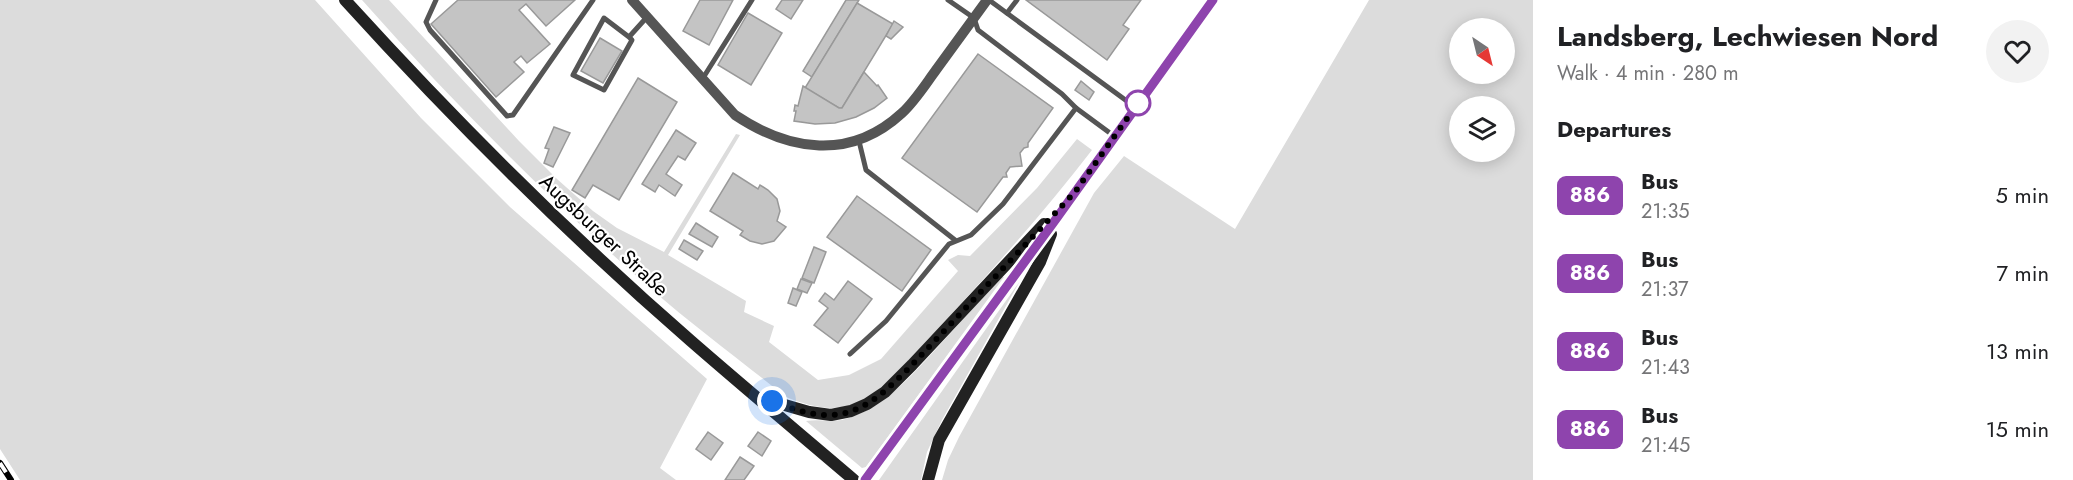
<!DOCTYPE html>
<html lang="en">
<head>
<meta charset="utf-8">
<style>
	body { margin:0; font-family:Jost,sans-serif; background:#f2f2f2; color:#202124; height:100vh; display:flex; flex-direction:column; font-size:22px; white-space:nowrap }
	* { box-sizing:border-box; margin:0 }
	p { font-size:20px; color:#757577 }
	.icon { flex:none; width:33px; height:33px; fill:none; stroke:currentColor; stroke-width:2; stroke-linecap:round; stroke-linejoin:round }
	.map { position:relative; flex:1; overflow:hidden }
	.sheet { display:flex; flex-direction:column; background:#fff; width:540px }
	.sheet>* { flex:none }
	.badge { padding:0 12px; border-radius:9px; font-size:21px; line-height:39px }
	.needle { width:39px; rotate:145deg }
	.buttons { position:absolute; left:1449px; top:18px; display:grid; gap:12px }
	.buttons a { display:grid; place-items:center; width:66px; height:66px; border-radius:50%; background:#fff; box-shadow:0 3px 15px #0003; font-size:30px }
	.you { position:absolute; width:30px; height:30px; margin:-15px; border:4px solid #fff; border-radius:50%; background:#1a73e8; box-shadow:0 0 0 9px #1a73e833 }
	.map>.badge { position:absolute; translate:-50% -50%; box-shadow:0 0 0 3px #fff }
	h2 { padding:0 24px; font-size:22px; line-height:54px }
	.round { display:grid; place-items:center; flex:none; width:63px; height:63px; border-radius:32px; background:#f2f2f2 }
	.overview { display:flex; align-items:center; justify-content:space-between; height:102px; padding:0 24px }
	h1 { font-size:28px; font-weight:700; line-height:45px }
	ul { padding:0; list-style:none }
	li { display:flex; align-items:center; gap:18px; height:78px; padding:0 24px }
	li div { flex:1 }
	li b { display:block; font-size:22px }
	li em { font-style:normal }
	li .badge { min-width:66px; font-weight:700; text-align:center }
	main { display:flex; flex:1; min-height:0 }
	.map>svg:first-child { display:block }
	.green { fill:#dcdcdc; fill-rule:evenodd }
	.building { fill:#c4c4c4; stroke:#999; stroke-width:1.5 }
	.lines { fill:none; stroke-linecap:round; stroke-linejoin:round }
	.lane { stroke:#555; stroke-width:5 }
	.street { stroke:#555; stroke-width:10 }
	.secondary { stroke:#222; stroke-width:12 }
	.rail-casing { stroke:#000; stroke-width:6 }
	.rail { stroke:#fff; stroke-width:4; stroke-dasharray:11; stroke-linecap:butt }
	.line-casing { stroke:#fff; stroke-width:14 }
	.line { stroke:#8e44ad; stroke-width:9 }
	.walk { stroke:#000; stroke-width:6; stroke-dasharray:0 10.8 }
	.stop-dot { fill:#fff; stroke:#8e44ad; stroke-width:3 }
	.labels { text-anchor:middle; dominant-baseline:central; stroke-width:4.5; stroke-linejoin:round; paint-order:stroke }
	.street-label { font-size:21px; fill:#000; stroke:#fff }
</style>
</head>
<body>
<main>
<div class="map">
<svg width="1533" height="480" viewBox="0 0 1533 480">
	<rect width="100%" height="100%" fill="#fff"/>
	<g class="green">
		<path d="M0 0H315L421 118 510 207 707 379 660 468 676 480H20L0 449Z"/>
		<path d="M362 0H389L519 141 557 179 593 211 617 228 664 252 736 134 740 135 668 255 746 301 744 312 774 326 769 342 818 380 849 375 881 359 958 271 948 260 958 255 970 256 1037 188 1077 139 1092 150C1042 215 987 276 931 336 911 357 884 391 857 403 833 413 809 406 786 397 741 361 695 327 651 289 549 199 452 102 362 0Z"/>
		<path d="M1369 0H1533V480H942L948 460 959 437 1094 193 1124 156 1235 229ZM1460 28H1504V74H1460ZM1460 106H1504V152H1460Z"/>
		<path d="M1002 277H1004L866 467 862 468 806 421C818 419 830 422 842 420 886 409 917 369 946 338 965 317 983 297 1002 277Z"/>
		<path d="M1020 281 942 420 927 452 921 480H879Z"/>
	</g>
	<g class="building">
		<path d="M458 0H575L546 26 526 4 519 10 550 44 527 63 521 56 514 62 524 72 496 97 431 24Z"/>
		<path d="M700 0H733L709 45 683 31Z"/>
		<path d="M782 0H803L791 19 776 9Z"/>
		<path d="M846 0H859L812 77 803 71Z"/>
		<path d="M1026 0H1141L1123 25 1129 29 1107 60Z"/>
		<path d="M857 3 893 24 842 108H839L805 88Z"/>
		<path d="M748 13 782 33 751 85 718 65Z"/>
		<path d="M894 21 903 27 891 39 886 36Z"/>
		<path d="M600 38 622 51 603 83 581 71Z"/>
		<path d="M978 54 1053 108 1028 143V147L1024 148 1020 153 1022 166 1010 167 1006 173 1007 177H1003L977 212 902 158Z"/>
		<path d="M864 72 877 86 878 85 887 98 874 108 856 117 835 123 815 124 794 121 796 111H794L795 105 798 106 803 86 839 108H842Z"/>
		<path d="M638 78 677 102 619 200 593 185 585 198 572 190Z"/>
		<path d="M1081 81 1094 92 1089 100 1075 90Z"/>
		<path d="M554 127 570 133 553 167 544 163 549 149 545 148Z"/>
		<path d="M676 130 696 143 685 160 678 156 666 174 682 185 675 196 659 185 655 192 642 184Z"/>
		<path d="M733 173 758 189 760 185 768 190 777 199 780 211 777 221 786 227 774 241 762 244 750 241 740 235 743 231 710 211Z"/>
		<path d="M857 196 931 250 902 291 827 237Z"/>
		<path d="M696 223 718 237 712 247 689 234Z"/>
		<path d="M684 240 703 251 697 260 679 249Z"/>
		<path d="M814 247 826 252 814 283 802 278Z"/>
		<path d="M801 279 812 283 807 293 797 289Z"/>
		<path d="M848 281 872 299 838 343 814 325 828 308 819 301 825 293 834 300Z"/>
		<path d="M793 288 802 292 796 306 788 303Z"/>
		<path d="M708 432 723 443 711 460 696 449Z"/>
		<path d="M758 432 771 441 762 456 748 446Z"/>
		<path d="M740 457 754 466 744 480H725Z"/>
	</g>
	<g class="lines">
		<g class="lane">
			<path d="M436 0 426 22 430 30 507 116 513 115 593 0"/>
			<path d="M989 0 1135 107"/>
			<path d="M1007 13 1017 0"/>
			<path d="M629 37 632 40 604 90 573 75 604 18 629 37 647 17"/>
			<path d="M703 78 752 0"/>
			<path d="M1076 108 1114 136"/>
			<path d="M859 141 866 170 955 240"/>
			<path d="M850 354 886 321 949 244 971 235 1003 204 1076 108 1062 94 978 30 974 18 948 0"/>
		</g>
		<path class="street" d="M632 0 735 115C789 151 850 161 902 113 915 101 925 85 936 70 953 47 970 23 987 0"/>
		<g class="secondary">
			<path d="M345 0C454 120 569 235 691 341 745 388 800 434 854 480"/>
			<path d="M764 399 809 412 831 415 851 411 867 404 885 392 912 365 1044 224"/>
			<path d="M865 480 1056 219 1213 0"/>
			<path d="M928 480 939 440 1040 262 1051 234"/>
		</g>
		<g class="rail-casing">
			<path id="rail" d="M0 463 11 480"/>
		</g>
		<use href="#rail" class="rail"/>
	</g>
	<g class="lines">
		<g class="line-casing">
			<path id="line" d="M865 480 1056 219 1213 0"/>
		</g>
		<use href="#line" class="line"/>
		<path class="walk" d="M772 401C790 408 811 416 831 415 865 414 890 387 912 365L1075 192 1138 103"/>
	</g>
	<circle class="stop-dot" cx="1138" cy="103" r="12"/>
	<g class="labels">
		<g class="street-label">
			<text transform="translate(604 235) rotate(43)">Augsburger Straße</text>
		</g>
	</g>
</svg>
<div class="buttons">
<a><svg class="needle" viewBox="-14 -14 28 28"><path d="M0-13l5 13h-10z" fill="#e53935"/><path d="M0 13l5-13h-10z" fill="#757577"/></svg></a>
<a><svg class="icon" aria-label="layers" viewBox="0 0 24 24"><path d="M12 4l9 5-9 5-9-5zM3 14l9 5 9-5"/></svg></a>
</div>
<div class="you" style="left:772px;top:401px"></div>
</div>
<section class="sheet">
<div class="overview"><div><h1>Landsberg, Lechwiesen Nord</h1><p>Walk · 4 min · 280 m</p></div><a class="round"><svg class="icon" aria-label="heart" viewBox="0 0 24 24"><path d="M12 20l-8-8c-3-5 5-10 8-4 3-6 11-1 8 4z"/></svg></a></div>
<h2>Departures</h2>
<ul>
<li><span class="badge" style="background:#8e44ad;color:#fff">886</span><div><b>Bus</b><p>21:35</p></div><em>5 min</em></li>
<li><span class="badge" style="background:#8e44ad;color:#fff">886</span><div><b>Bus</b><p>21:37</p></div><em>7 min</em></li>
<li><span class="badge" style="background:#8e44ad;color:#fff">886</span><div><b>Bus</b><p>21:43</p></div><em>13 min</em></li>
<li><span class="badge" style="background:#8e44ad;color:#fff">886</span><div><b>Bus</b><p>21:45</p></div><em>15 min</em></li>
</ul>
</section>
</main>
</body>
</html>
